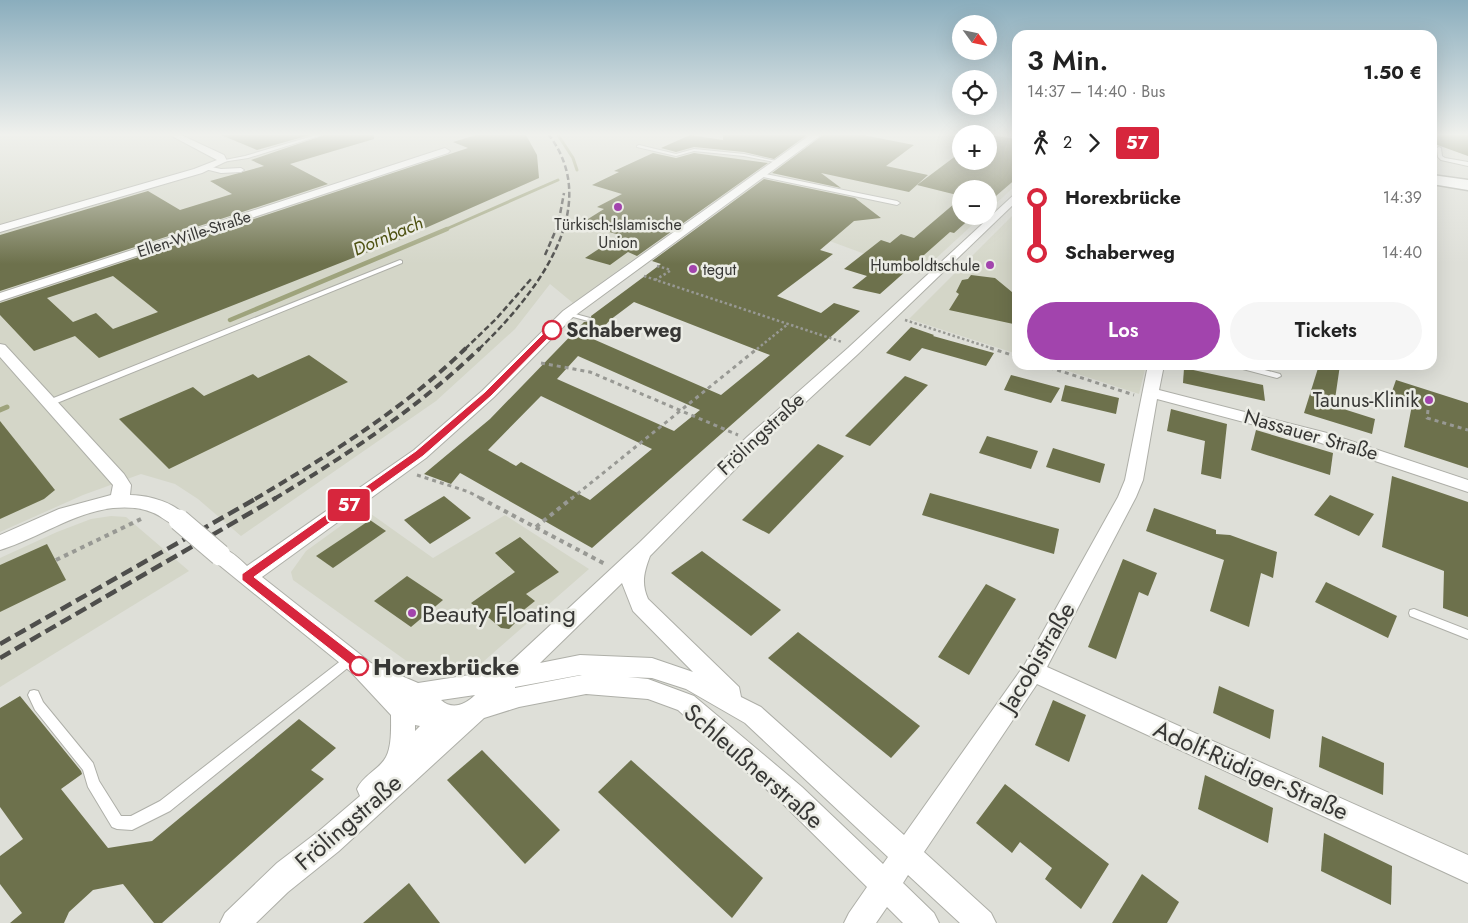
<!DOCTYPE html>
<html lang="de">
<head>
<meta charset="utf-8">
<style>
	body { margin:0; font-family:Jost,sans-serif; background:#f6f6f6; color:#222; height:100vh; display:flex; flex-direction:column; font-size:19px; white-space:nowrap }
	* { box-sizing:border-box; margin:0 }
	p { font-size:16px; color:#767676 }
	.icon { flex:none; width:28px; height:28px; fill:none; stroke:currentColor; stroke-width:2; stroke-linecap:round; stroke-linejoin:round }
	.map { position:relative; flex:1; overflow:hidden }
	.side { position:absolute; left:1012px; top:30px; width:425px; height:340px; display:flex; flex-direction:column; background:#fff; border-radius:15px; box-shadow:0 5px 20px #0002 }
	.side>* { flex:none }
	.badge { padding:0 10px; border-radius:4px; font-size:18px; line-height:32px }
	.needle { width:32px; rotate:123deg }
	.buttons { position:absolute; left:952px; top:15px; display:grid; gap:10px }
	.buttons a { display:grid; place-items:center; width:45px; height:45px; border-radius:50%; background:#fff; box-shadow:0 5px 20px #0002; font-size:25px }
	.map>.badge { position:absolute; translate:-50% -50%; box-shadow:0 0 0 2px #fff }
	.legs { display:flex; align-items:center; gap:8px; height:55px; padding:0 15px; font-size:16px }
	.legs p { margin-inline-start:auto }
	.summary { display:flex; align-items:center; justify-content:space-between; height:85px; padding:0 15px }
	h1 { font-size:28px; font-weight:600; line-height:38px }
	.cta { display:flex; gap:10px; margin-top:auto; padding:10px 15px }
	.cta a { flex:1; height:58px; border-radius:30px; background:#a244ad; color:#fff; font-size:20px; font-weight:600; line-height:58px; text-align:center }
	.cta a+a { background:#f6f6f6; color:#222 }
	ul { padding:0 15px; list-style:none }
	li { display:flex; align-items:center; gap:18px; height:55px; font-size:19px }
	li i { display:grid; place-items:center; width:8px; height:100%; margin:0 6px; background:currentColor }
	li i::after { content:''; width:12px; height:12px; margin:-6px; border:4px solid; border-radius:50%; background:#fff }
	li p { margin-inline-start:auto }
	li:first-child i { background:linear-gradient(#0000 50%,currentColor 0) }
	li:last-child i { background:linear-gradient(currentColor 50%,#0000 0) }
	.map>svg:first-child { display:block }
	.built { fill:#d4d6c8 }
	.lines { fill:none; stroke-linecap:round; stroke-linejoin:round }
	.stream-far2 { stroke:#9ea37c; stroke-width:3 }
	.stream-far1 { stroke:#9ea37c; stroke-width:4.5 }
	.stream { stroke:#9ea37c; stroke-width:5 }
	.building { fill:#6d714c; fill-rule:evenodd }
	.lane-casing { stroke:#aeafa8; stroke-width:2 }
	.street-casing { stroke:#aeafa8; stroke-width:2 }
	.secondary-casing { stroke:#aeafa8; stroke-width:3 }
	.path-far3 { stroke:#989994; stroke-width:2; stroke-dasharray:2.5 2.5; stroke-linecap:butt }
	.path-far2 { stroke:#989994; stroke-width:2.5; stroke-dasharray:2.5 2.5; stroke-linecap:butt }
	.path-far1 { stroke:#989994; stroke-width:3; stroke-dasharray:4 4; stroke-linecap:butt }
	.path { stroke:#989994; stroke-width:4; stroke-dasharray:4.5 4.5; stroke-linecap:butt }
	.lane { fill:#fff; fill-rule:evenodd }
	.street { fill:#fff; fill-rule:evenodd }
	.secondary { fill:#fff; fill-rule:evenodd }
	.rail-far2 { stroke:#4e4e4c; stroke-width:2.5; stroke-dasharray:6 3; stroke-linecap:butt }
	.rail-far1 { stroke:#4e4e4c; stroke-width:4; stroke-dasharray:9 5; stroke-linecap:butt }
	.rail { stroke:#4e4e4c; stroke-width:4.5; stroke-dasharray:12 5.5; stroke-linecap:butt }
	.street-bridge-casing { stroke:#aeafa8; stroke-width:23; stroke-linecap:butt }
	.street-bridge { stroke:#fff; stroke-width:21 }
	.line-1 { fill:#d7263d; stroke:#fff }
	.poi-dot { fill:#a244ad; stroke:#ebece5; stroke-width:2 }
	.stop-1-dot { fill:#fff; stroke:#d7263d; stroke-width:2.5 }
	.labels { text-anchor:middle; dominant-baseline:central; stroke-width:5; stroke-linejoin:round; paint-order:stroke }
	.far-poi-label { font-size:16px; fill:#373735; stroke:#ebece5 }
	.far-street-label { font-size:16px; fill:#373735; stroke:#ebece5 }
	.far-water-label { font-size:18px; font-style:italic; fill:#4d5111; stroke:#ebece5 }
	.stop-label { font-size:20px; font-weight:bold; fill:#373735; stroke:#ebece5; text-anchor:start }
	.poi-label { font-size:20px; fill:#373735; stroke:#ebece5; text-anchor:end }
	.street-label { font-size:20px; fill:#373735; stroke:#ebece5 }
	.near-poi-label { font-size:24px; fill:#373735; stroke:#ebece5; text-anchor:start }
	.near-street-label { font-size:24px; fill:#373735; stroke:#ebece5 }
	.near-stop-label { font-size:24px; font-weight:bold; fill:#373735; stroke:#ebece5; text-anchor:start }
</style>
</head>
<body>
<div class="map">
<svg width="1468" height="923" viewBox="0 0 1468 923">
	<rect width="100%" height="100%" fill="#dedfd8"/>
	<g class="built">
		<path d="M0 135H961V161H989V135H997L1017 138 1018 183 989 210V189H961V216H982L919 274 732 205 714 201 573 303 550 284 515 329 436 401 241 536 198 499 175 484 141 474 83 495 0 532Z"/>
		<path d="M1017 211V354L909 319Z"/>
		<path d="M1050 365H1146L1139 394Z"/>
		<path d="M364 509 433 558 505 515 589 569 476 668 429 670 408 662 293 580 291 572 306 551Z"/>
		<path d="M111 516 126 517 189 571 0 687V558L57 532 91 519Z"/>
	</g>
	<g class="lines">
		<g class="stream-far2">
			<path d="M558 135 573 158 577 170"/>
			<path d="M444 230 558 180"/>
		</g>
		<path class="stream-far1" d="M230 320 447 229"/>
		<path class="stream" d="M0 410 7 407"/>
	</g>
	<g class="building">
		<path d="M221 135H310L257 150Z"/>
		<path d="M324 135H374V139L290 164 328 184 0 291V235L148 191 180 210 232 194 210 181 264 166 251 160Z"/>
		<path d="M476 135H526L537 155 539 178 396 241 99 358 75 336 34 351 0 315V303L468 148 453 142ZM113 276 158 312 113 329 96 313 73 322 47 298Z"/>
		<path d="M690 135 723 140V135H807L774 159 744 152 694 147 676 152 661 148Z"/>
		<path d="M823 135H863L914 145 886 166 928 175 909 192 821 173 841 188 772 173Z"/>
		<path d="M989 135 1018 139V177L989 202V189H961V196L917 185 961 152V161H989Z"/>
		<path d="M1432 135H1468V156L1432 143Z"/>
		<path d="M653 153 676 158 694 153 768 163 637 256 628 252 610 265 585 258 620 235 580 224 604 209 597 207 622 194 592 185 619 172 614 171Z"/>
		<path d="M764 179 855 198 881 218 854 221 820 250 833 254 777 296 821 313 834 303 860 311 592 548 462 474 460 473 451 484 424 474 490 419 584 322 592 321 591 316 661 264 652 261ZM634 302 703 329 770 355 721 395 593 339 610 320ZM578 356 700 410 674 431 557 379ZM541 396 652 449 590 500 521 462 516 466 488 450Z"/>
		<path d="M961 198V216H973L954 233 950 232 880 294 852 288 867 276 844 269 881 240 890 243 901 234 914 238Z"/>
		<path d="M971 275 995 278 1018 297V325L949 310 959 294 956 292 962 280 968 279Z"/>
		<path d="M911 327 934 335 933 336 994 353 986 366 922 348 910 361 886 353Z"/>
		<path d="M309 355 348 382 169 469 119 419 193 387 204 396 253 374 258 378Z"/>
		<path d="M1319 365H1340L1334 406 1375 419 1372 434 1304 413Z"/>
		<path d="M1184 368 1263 385 1265 401 1183 383Z"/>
		<path d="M1011 375 1060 388 1051 403 1004 390Z"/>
		<path d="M905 376 928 385 870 446 845 436Z"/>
		<path d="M1396 380 1468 403V468L1404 447 1412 405 1390 397Z"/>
		<path d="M1065 385 1119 398 1116 414 1061 401Z"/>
		<path d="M1171 409 1227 424 1221 479 1201 474 1205 441 1167 431Z"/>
		<path d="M0 421 55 490 44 499 0 519Z"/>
		<path d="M1256 430 1333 453 1330 475 1251 450Z"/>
		<path d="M987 436 1038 451 1031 469 979 453Z"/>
		<path d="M818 444 844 456 769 534 742 520Z"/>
		<path d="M1053 448 1105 464 1100 483 1046 467Z"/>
		<path d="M1392 476 1468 502V617L1443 608 1444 571 1382 547Z"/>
		<path d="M930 493 1059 529 1054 554 922 515Z"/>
		<path d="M1330 495 1374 514 1359 536 1314 515Z"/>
		<path d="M444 496 471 518 430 544 404 520Z"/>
		<path d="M1154 508 1216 530V534L1230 535 1277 552 1273 578 1261 573 1249 627 1210 611 1224 560 1146 531Z"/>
		<path d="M370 520 386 531 333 568 316 556Z"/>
		<path d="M520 537 559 572 526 594 535 601 515 617V623L509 629 501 628 471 603 515 572 495 553Z"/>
		<path d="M47 544 66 580 0 612V565Z"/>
		<path d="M702 551 781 610 751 636 671 573Z"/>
		<path d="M1123 559 1157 573 1148 596 1139 592 1116 659 1088 647Z"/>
		<path d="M407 576 443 600 411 627 374 601Z"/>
		<path d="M1326 582 1397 616 1388 638 1315 602Z"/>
		<path d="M986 584 1016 599 969 675 938 657Z"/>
		<path d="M798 632 920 726 891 758 768 658Z"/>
		<path d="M1219 686 1274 710 1270 739 1213 713Z"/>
		<path d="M20 696 81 771 82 774 61 789 108 848 152 841 299 719 336 748 311 770 324 779 162 923H154L123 884 93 890 69 912 64 923H10L22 913 0 884V856L23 839 0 807V708Z"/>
		<path d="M1053 700 1086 715 1069 762 1035 745Z"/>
		<path d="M1322 736 1384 763 1383 795 1319 767Z"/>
		<path d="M482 750 560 830 525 864 447 780Z"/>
		<path d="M631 760 763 878 732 918 598 792Z"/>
		<path d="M1205 775 1273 808 1268 843 1198 809Z"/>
		<path d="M1005 784 1109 864 1081 909 1045 879 1052 868 1020 842 1012 853 976 823Z"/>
		<path d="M1324 833 1392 866 1391 905 1321 871Z"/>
		<path d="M1142 874 1179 902 1167 923H1112Z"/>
		<path d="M409 883 440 923H363Z"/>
	</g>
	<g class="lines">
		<g class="lane-casing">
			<g id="lane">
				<path d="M316 135H322L248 158 222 162 220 161 245 156Z"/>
				<path d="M639 145 676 154 694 149 744 154 781 162 779 163 744 156 694 151 676 156 637 147V146Z"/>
				<path d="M1439 147 1441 148 1442 156 1445 158 1468 162V166L1441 160 1438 157 1437 148Z"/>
				<path d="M207 166 221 169 241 168 244 170 241 172 221 173 205 169V167Z"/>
				<path d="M761 173 897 201 900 203 897 205 759 176 758 175Z"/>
				<path d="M400 260 402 261V263L52 405H46L45 403 46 401Z"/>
				<path d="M568 312 590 318 591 319 588 321 566 315 565 314Z"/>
				<path d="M1234 365H1246L1280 374 1281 376 1277 378 1235 367Z"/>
				<path d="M1414 609 1468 630V639L1410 616 1409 613 1410 610Z"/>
				<path d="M351 654 355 656 357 659 355 662 170 811 132 830 117 829 112 827 88 787 83 770 35 710 28 695 30 691 34 690 38 691 43 702 93 763 99 781 121 816H131L160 801 347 656Z"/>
			</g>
		</g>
		<g class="street-casing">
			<g id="street">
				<path d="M170 135H181L224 155 227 161 202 173 0 232V225L194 169 217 160Z"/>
				<path d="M810 135H821L573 317 494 397 426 458 262 577 371 663 418 683 502 670 640 542 747 437 848 348 1018 191V200L858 354 759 445 650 556C644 572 641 583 648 599L739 687 741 697 761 707 904 835 1025 664 1118 497 1125 480 1148 365H1164L1159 390 1327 433 1468 480V492L1315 441 1157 399 1143 480 1136 497 1047 667 1468 855V883L1037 684 924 852 991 913 996 923H960L908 875 903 883 934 913 939 923H903L887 907 876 923H844L849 913 867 887 784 805 678 710 648 699 586 694 519 707 484 718 339 851 288 892 256 923H220L225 913 277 863 319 831 360 796 357 789C363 775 379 770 386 757 392 746 391 727 391 715L351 672 213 560 210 555 213 550C227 545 237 557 247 566L414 450 482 391 563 311ZM622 583 633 611 693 672 652 658 580 655 540 663ZM580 675H582L515 688V687ZM628 677 652 678 686 689 745 723 888 857 883 864 802 787 694 696 648 679ZM475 695C465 705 452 710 441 700ZM415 725 420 726 415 731Z"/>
				<path d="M445 148 450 151 448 153 0 301V293Z"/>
				<path d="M0 344 5 345 124 474 131 485 130 495C148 495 179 503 188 520L186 525C171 529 164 516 151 512 139 507 125 507 113 508 72 513 39 538 0 550V535L59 509 111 495 113 485 0 357Z"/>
			</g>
		</g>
		<g class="secondary-casing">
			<path id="secondary" d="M1432 175 1468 180V190L1432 184Z"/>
		</g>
		<g class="path-far3">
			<path d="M1006 135 1018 137"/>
			<path d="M989 142 996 135"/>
		</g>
		<g class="path-far2">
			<path d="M657 266 671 270"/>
			<path d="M644 276 842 342"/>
			<path d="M655 280 670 271"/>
			<path d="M905 320 994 349"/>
			<path d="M757 349 788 324"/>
		</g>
		<g class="path-far1">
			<path d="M990 348 1018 357"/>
			<path d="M541 363 590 372 738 435"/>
			<path d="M1042 365 1134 395"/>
			<path d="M1428 410 1427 418 1468 430"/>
			<path d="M417 475 469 492 482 499"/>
			<path d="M571 499 758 348"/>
		</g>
		<g class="path">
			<path d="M480 498 605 564"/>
			<path d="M536 527 572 498"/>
			<path d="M56 560 141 519"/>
		</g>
		<use href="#lane" class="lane"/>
		<use href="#street" class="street"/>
		<use href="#secondary" class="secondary"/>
		<g class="rail-far2">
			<path d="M545 255 558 225 564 193"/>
			<path d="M465 349 496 319 532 278"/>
			<path d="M479 349C533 297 605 209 549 135"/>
		</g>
		<g class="rail-far1">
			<path d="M255 499C329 455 404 409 466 348"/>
			<path d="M274 499C347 455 419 407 480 348"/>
		</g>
		<g class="rail">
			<path d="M0 644 257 498"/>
			<path d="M0 658 276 498"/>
		</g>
		<g class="street-bridge-casing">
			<path id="street-bridge" d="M179 520 220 555"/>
		</g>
		<use href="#street-bridge" class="street-bridge"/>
	</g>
	<linearGradient id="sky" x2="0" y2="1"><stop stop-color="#8aadbd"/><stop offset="0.51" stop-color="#f0f1ed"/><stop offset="1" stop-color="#f0f1ed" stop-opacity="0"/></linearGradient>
	<rect width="1468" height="264" fill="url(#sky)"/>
	<path class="line-1" d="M549 328 556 330 491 396 423 456 254 577 364 662 366 666 364 669H355L242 580V574L416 451 485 392Z"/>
	<g class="poi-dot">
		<circle cx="618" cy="207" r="5"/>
		<circle cx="990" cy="265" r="5"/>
		<circle cx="693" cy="269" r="5"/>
		<circle cx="1429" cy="400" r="5"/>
		<circle cx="412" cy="613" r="5"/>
	</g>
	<g class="stop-1-dot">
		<circle cx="552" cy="330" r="9"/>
		<circle cx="359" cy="666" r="9"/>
	</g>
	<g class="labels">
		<g class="far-poi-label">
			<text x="618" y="224">Türkisch-Islamische<tspan x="618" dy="18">Union</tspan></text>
			<text x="980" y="265" text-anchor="end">Humboldtschule</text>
			<text x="703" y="269" text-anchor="start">tegut</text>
		</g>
		<g class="far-street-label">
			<text transform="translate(194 234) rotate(-18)">Ellen-Wille-Straße</text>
		</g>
		<g class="far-water-label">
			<text transform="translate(388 236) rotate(-23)">Dornbach</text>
		</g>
		<g class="stop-label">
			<text x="566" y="330">Schaberweg</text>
		</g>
		<g class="poi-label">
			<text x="1419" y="400">Taunus-Klinik</text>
		</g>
		<g class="street-label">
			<text transform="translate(761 434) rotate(-43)">Frölingstraße</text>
			<text transform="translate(1311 435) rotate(16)">Nassauer Straße</text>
		</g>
		<g class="near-poi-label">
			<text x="422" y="613">Beauty Floating</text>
		</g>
		<g class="near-street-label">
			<text transform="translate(1037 657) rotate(-59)">Jacobistraße</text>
			<text transform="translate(754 766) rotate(41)">Schleußnerstraße</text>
			<text transform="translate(1251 770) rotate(24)">Adolf-Rüdiger-Straße</text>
			<text transform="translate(348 822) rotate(-41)">Frölingstraße</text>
		</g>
		<g class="near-stop-label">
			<text x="373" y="666">Horexbrücke</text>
		</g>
	</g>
</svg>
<div class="buttons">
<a><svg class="needle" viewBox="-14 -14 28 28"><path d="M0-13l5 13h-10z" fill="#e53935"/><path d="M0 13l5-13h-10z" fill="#767676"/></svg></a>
<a><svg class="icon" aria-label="locate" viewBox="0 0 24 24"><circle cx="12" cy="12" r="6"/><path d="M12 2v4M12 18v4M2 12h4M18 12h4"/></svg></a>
<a>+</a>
<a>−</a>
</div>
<b class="badge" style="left:349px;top:505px;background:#d7263d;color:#fff">57</b>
<section class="side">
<div class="summary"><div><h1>3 Min.</h1><p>14:37 – 14:40 · Bus</p></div><b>1.50 €</b></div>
<div class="legs"><svg class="icon" aria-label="walk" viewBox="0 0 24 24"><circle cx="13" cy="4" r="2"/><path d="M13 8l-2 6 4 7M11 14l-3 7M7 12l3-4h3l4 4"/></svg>2<svg class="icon" aria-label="forward" viewBox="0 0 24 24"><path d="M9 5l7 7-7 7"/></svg><b class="badge" style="background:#d7263d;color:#fff">57</b></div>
<ul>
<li><i style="color:#d7263d"></i><b>Horexbrücke</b><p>14:39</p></li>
<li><i style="color:#d7263d"></i><b>Schaberweg</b><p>14:40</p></li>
</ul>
<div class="cta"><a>Los</a><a>Tickets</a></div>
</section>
</div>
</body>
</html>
